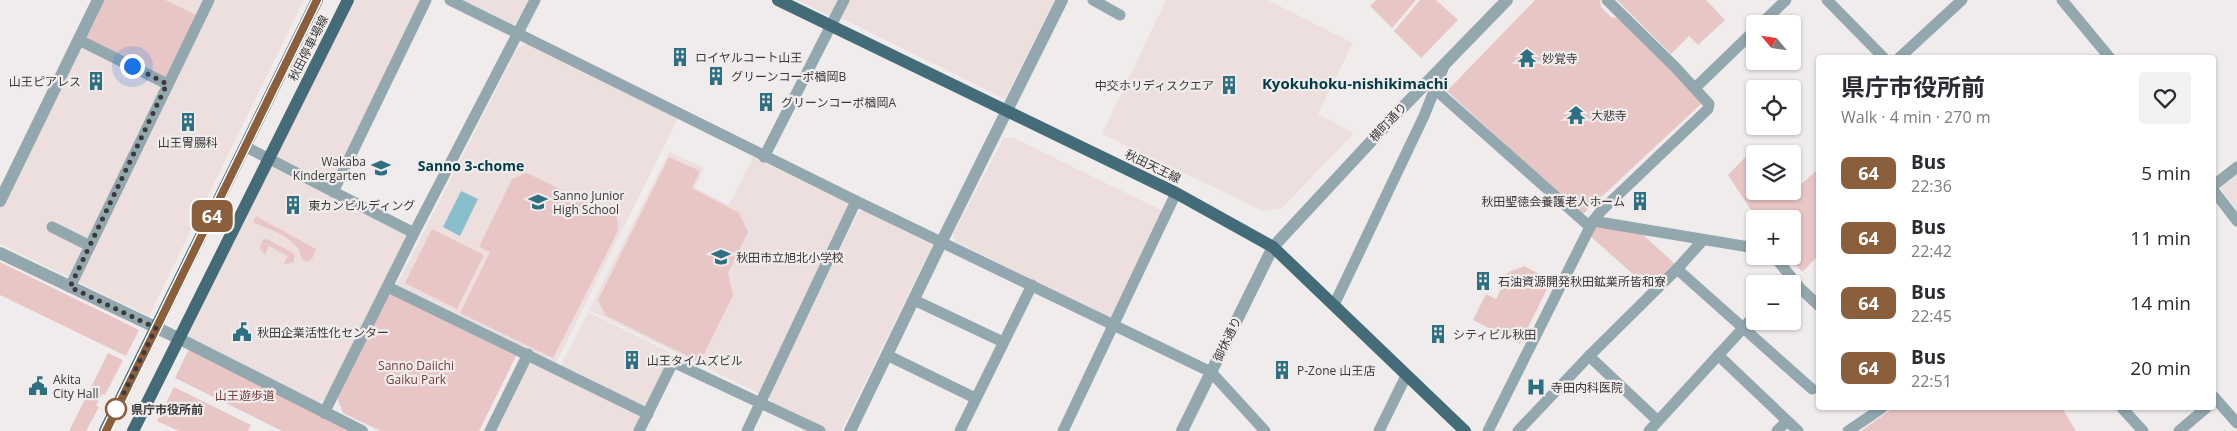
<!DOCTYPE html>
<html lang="en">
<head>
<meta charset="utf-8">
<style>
	body { margin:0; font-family:"Open Sans","Noto Sans JP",sans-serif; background:#f2f2f3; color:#2b2b33; height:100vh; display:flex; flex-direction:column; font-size:19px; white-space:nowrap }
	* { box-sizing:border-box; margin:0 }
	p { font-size:16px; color:#7c7c81 }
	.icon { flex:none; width:28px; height:28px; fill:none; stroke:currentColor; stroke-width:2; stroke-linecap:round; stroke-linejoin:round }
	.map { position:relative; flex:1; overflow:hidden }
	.sheet { position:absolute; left:1816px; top:55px; width:400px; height:355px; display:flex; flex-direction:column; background:#fff; border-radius:5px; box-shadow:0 1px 4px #0004 }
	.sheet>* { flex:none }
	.badge { padding:0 10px; border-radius:8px; font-size:18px; line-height:32px }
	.needle { width:32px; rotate:299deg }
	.buttons { position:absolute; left:1746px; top:15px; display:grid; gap:10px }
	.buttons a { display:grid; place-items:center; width:55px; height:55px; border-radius:5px; background:#fff; box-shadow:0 1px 4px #0004; font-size:25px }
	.you { position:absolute; width:25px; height:25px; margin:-12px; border:4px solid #fff; border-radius:50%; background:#1a73e8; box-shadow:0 0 0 8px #1a73e833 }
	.map>.badge { position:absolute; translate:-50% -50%; box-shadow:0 0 0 2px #fff }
	.round { display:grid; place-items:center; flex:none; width:52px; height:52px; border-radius:5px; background:#f2f2f3 }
	.summary { display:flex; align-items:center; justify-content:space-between; height:85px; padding:0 25px }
	h1 { font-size:24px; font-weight:700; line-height:38px }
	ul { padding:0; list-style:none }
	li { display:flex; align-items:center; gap:15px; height:65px; padding:0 25px }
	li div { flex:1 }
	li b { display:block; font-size:19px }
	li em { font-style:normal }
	li .badge { min-width:55px; font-weight:700; text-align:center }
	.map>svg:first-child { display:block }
	.built { fill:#eddfde }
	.green { fill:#e8c6c5 }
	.water { fill:#8bbecd }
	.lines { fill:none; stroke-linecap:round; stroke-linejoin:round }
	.minor { stroke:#92a7ae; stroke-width:11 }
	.tertiary { stroke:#92a7ae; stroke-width:12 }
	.primary { stroke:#446c78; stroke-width:12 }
	.line-casing { stroke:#fff; stroke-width:11 }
	.line { stroke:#8b5e3c; stroke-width:8 }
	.walk { stroke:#3b3939; stroke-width:5; stroke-dasharray:0 9 }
	.stop-dot { fill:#fff; stroke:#8b5e3c; stroke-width:2.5 }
	.labels { text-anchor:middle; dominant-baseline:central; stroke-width:4.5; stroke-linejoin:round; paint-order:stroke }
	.street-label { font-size:12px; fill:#3b3939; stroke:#f1ecec }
	.poi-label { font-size:12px; fill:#3b3939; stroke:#f1ecec; text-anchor:start }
	.park-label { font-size:12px; fill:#77393a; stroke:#f1ecec }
	.stop-label { font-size:12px; font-weight:bold; fill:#3b3939; stroke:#f1ecec; text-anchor:start }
	.neighbourhood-label { font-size:14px; font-weight:bold; fill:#003b49; stroke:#f1ecec }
	.quarter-label { font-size:15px; font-weight:bold; fill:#003b49; stroke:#f1ecec }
</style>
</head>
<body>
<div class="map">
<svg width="2237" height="431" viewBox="0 0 2237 431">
	<rect width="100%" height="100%" fill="#f1ecec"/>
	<g class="built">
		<path d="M93 0H304L149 316 0 244V187Z"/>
		<path d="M353 0H422L334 180 327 183 276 158Z"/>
		<path d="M462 0H529L518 22 512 25Z"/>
		<path d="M797 0H841L832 17Z"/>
		<path d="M849 0H1055L1005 99 841 18Z"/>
		<path d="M1166 0H1268L1353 43 1318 114 1354 133 1282 208 1263 211 1102 134Z"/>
		<path d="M529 44 678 118 556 363 396 286 518 47Z"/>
		<path d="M1012 137 1165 212 1114 316 1106 317 955 241 953 234 1003 139Z"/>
		<path d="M669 152 704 168 695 188 729 205 753 157 851 204 762 395 589 310Z"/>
		<path d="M271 167 408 236 327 398 317 402 185 336Z"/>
		<path d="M2237 170V211L2218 185Z"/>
		<path d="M865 209 930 241 932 246 841 431H827L772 403 768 394 858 213Z"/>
		<path d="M588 312 669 352 672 357 635 431H496L528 365 535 361 558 371Z"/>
	</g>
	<g class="green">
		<path d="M105 0H165L196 15 165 78 86 39Z"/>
		<path d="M1376 0H1416L1392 28 1370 6Z"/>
		<path d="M1420 0H1436L1458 20 1421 58 1394 31Z"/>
		<path d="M1535 0H1600L1601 7 1611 17 1618 18 1701 100V104L1582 215 1447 91Z"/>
		<path d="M1617 0H1706L1725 20 1698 45 1689 36 1671 54Z"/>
		<path d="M1757 145 1765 154H1755V191H1792L1793 183 1797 188 1819 168V255L1802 272 1788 256H1792V219H1757L1728 175Z"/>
		<path d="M669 157 700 171 692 188 739 213 748 232 728 273 733 295 700 362 605 315 598 300Z"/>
		<path d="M527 173 617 217 618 231 553 358 460 313 490 252 479 247 512 179Z"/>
		<path d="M256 216 316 249 312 259 307 262 303 260C300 256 300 250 296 246 285 233 267 229 253 222Z"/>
		<path d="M1596 223 1639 231 1676 265 1651 290 1589 235Z"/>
		<path d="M432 229 484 255 457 309 405 283Z"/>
		<path d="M267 239 293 253 295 256 293 263 284 264 288 256 269 246 265 254 260 249V245L263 240Z"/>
		<path d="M0 262 139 330 126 356 0 295Z"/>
		<path d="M1524 266 1549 279V285L1520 344 1473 320 1486 294 1496 299 1505 281 1502 278 1509 272Z"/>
		<path d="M388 292 516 356 479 431H380L343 413 337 397Z"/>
		<path d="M189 349 355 431H282L175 378Z"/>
		<path d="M108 353 123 360 105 395 102 394 96 405 99 407 86 431H69Z"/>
		<path d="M174 387 251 425 248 431H179L157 421Z"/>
		<path d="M1893 408H2062L2076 431H1861Z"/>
	</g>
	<path class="water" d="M461 191 478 199 460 236 443 227Z"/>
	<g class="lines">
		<g class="minor">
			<path d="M450 0 856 201"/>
			<path d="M1093 0 1120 15"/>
			<path d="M1827 0 1884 58"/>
			<path d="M2062 0 2110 58"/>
			<path d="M1761 24 1786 0"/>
			<path d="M79 40 167 84"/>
			<path d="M1899 58 1962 0"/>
			<path d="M1430 85 1590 227"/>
			<path d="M1695 88 1755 30"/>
			<path d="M246 147 414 233"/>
			<path d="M764 157 844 0"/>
			<path d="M2214 185 2237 167"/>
			<path d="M2214 191 2237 221"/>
			<path d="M333 192 426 0"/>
			<path d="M1593 221 1755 248"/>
			<path d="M52 227 90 246"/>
			<path d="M1774 256 1800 288 1819 306"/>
			<path d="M1677 269 1812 389"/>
			<path d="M70 287 209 0"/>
			<path d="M388 287 648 414"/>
			<path d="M914 300 1003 342"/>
			<path d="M1334 305 1424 116 1444 66"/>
			<path d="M887 355 975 398"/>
			<path d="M1718 355 1798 431"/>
			<path d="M1589 356 1658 421"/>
			<path d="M2214 397 2237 423"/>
			<path d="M2122 408 2143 431"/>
			<path d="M324 413 414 233 535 0"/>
			<path d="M490 431 528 354"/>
			<path d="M639 431 673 362 820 431"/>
			<path d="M747 431 856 201 1211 372 1265 431"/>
			<path d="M960 431 1032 285"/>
			<path d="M1063 431 1176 193"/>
			<path d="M1379 431 1406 376"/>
			<path d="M1488 431 1593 221 1601 211 1708 109 1709 104 1675 67 1607 0"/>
			<path d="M1518 431 1589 356 1677 269 1703 240"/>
			<path d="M1649 431 1755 315"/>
			<path d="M1777 431 1787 421"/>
			<path d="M1848 431 1882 408"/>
			<path d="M2179 431 2206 408"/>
		</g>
		<g class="tertiary">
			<path d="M0 201 98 0"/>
			<path d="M0 253 178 338 362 431"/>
			<path d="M850 431 942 241 1062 0"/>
			<path d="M1182 431 1273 247 1403 107 1507 0"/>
		</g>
		<g class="primary">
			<path d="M778 0 1176 193 1273 247 1465 431"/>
			<path d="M105 431 317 0"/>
			<path d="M133 431 348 0"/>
		</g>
	</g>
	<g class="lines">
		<g class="line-casing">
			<path id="line" d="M106 431 317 0"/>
		</g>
		<use href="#line" class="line"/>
		<path class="walk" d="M116 409 156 328 70 287 167 84 132 66"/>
	</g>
	<defs>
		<g id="building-bare" transform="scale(1.5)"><path d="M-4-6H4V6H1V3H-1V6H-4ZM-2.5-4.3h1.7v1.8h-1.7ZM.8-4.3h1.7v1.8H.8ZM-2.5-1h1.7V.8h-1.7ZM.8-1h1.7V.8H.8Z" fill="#2e7082" stroke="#f1ecec" stroke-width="2.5" paint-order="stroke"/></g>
		<g id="temple-bare" transform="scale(1.5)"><path d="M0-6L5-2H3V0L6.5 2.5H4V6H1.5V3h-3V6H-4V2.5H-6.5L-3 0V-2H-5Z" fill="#2e7082" stroke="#f1ecec" stroke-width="2.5" paint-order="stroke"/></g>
		<g id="school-bare" transform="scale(1.5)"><path d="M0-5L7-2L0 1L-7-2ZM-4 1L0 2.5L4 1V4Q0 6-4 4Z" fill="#2e7082" stroke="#f1ecec" stroke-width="2.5" paint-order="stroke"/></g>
		<g id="civic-bare" transform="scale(1.5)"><path d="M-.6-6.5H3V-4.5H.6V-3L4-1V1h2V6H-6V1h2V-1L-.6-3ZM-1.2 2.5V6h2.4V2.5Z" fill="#2e7082" stroke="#f1ecec" stroke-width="2.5" paint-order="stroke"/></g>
		<g id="hospital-bare" transform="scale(1.5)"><path d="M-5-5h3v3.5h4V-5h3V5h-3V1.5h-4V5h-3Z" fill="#2e7082" stroke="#f1ecec" stroke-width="2.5" paint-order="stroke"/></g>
	</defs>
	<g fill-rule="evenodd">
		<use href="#building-bare" x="680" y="57"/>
		<use href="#temple-bare" x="1527" y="58"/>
		<use href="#building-bare" x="716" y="76"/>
		<use href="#building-bare" x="96" y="81"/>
		<use href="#building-bare" x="1229" y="85"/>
		<use href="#building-bare" x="766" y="102"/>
		<use href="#temple-bare" x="1576" y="115"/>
		<use href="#building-bare" x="188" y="122"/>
		<use href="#school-bare" x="381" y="168"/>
		<use href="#building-bare" x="1640" y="201"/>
		<use href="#school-bare" x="538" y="202"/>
		<use href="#building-bare" x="293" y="205"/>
		<use href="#school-bare" x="721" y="257"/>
		<use href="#building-bare" x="1483" y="281"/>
		<use href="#civic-bare" x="242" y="332"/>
		<use href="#building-bare" x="1438" y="334"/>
		<use href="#building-bare" x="632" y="360"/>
		<use href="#building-bare" x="1282" y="370"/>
		<use href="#civic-bare" x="38" y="386"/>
		<use href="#hospital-bare" x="1536" y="387"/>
	</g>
	<circle class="stop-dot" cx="116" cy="409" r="10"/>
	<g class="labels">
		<g class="street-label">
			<text transform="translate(308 48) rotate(-63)">秋田停車場線</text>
			<text transform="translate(1388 122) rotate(-47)">横町通り</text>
			<text transform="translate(1153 166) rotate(26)">秋田天王線</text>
			<text transform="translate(1227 339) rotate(-64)">御休通り</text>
		</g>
		<g class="poi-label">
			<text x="695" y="57">ロイヤルコート山王</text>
			<text x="1542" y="58">妙覚寺</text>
			<text x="731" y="76">グリーンコーポ楢岡B</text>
			<text x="81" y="81" text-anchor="end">山王ピアレス</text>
			<text x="1214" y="85" text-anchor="end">中交ホリディスクエア</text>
			<text x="781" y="102">グリーンコーポ楢岡A</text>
			<text x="1591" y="115">大悲寺</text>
			<text x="188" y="142" text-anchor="middle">山王胃腸科</text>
			<text x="366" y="161" text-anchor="end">Wakaba<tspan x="366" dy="14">Kindergarten</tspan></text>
			<text x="553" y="195">Sanno Junior<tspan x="553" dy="14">High School</tspan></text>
			<text x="1625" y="201" text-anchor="end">秋田聖徳会養護老人ホーム</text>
			<text x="308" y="205">東カンビルディング</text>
			<text x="736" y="257">秋田市立旭北小学校</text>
			<text x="1498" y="281">石油資源開発秋田鉱業所皆和寮</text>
			<text x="257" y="332">秋田企業活性化センター</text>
			<text x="1453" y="334">シティビル秋田</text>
			<text x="647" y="360">山王タイムズビル</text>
			<text x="1297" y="370">P-Zone 山王店</text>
			<text x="53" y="379">Akita<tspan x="53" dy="14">City Hall</tspan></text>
			<text x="1551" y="387">寺田内科医院</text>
		</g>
		<g class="park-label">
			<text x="416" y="365">Sanno Daiichi<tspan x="416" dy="14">Gaiku Park</tspan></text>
			<text x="245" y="395">山王遊歩道</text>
		</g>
		<g class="stop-label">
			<text x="131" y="409">県庁市役所前</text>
		</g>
		<g class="neighbourhood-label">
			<text x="471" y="165">Sanno 3-chome</text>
		</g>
		<g class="quarter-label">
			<text x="1355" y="83">Kyokuhoku-nishikimachi</text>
		</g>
	</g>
</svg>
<div class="buttons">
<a><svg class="needle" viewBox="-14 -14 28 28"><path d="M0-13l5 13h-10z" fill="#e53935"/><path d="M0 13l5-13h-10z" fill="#7c7c81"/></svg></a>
<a><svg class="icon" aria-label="locate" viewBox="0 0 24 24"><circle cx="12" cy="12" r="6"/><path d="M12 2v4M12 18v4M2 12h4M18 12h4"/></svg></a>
<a><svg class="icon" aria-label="layers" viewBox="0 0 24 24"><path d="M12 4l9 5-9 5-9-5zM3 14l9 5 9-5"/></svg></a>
<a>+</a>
<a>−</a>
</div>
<div class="you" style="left:132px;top:66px"></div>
<b class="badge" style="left:212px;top:216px;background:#8b5e3c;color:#fff">64</b>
<section class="sheet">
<div class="summary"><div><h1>県庁市役所前</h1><p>Walk · 4 min · 270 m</p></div><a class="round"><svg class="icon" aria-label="heart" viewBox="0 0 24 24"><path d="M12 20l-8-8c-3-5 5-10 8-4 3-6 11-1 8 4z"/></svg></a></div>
<ul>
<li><span class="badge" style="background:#8b5e3c;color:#fff">64</span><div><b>Bus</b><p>22:36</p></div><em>5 min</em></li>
<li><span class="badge" style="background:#8b5e3c;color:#fff">64</span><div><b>Bus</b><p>22:42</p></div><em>11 min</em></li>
<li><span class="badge" style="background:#8b5e3c;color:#fff">64</span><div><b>Bus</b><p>22:45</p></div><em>14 min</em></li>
<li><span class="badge" style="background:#8b5e3c;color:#fff">64</span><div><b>Bus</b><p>22:51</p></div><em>20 min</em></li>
</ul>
</section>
</div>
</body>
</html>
